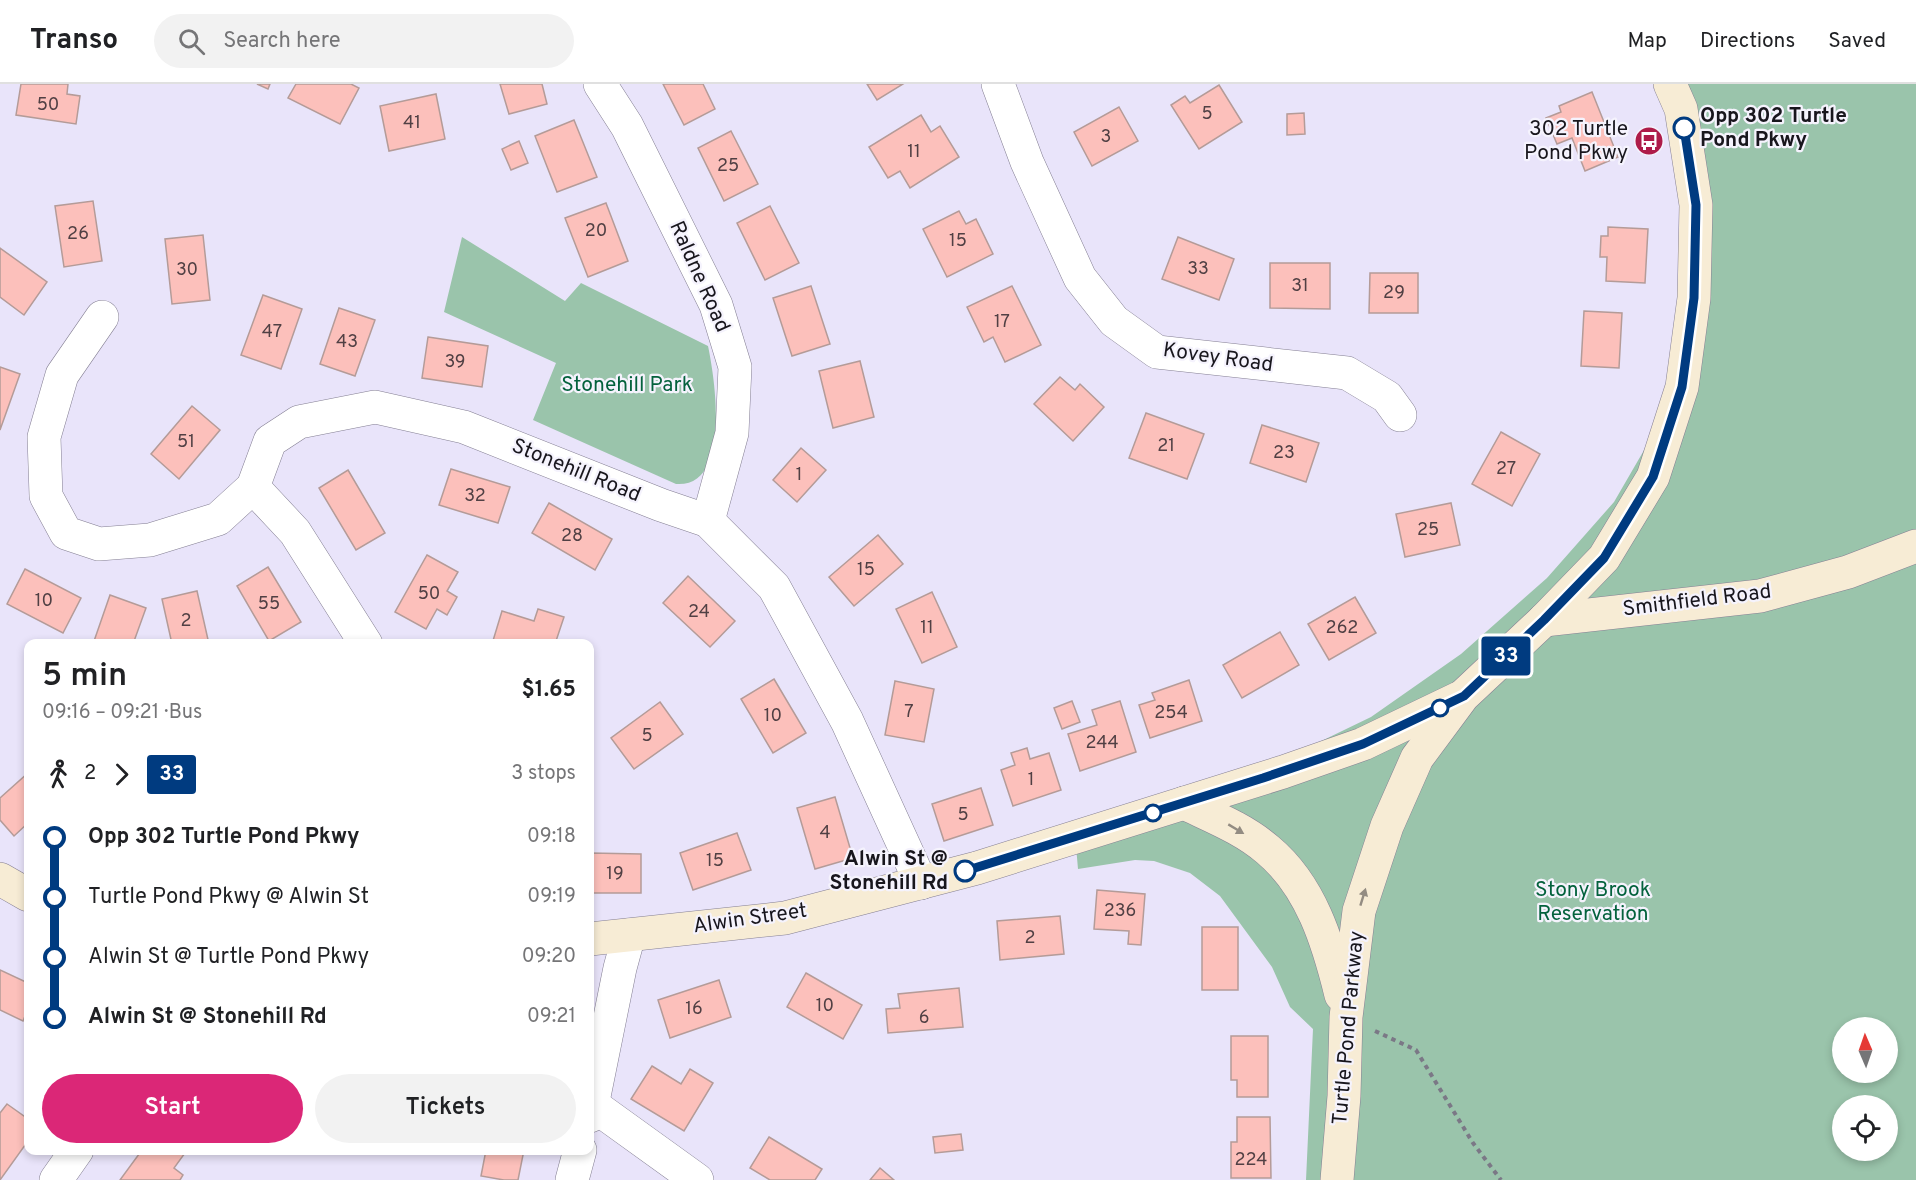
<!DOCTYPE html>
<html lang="en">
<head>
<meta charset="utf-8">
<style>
	body { margin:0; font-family:Overpass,sans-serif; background:#f2f2f2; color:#202124; height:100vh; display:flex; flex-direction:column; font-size:22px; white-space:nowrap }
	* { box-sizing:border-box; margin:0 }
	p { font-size:20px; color:#757577 }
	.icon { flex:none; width:33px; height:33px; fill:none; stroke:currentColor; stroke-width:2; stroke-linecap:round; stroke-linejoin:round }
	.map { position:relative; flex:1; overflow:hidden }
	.panel { position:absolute; left:24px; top:555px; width:570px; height:516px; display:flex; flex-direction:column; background:#fff; border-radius:12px; box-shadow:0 3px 9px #0003 }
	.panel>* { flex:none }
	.badge { padding:0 12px; border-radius:4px; font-size:21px; line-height:39px }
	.needle { width:39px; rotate:358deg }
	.controls { position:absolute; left:1832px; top:933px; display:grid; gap:12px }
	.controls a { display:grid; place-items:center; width:66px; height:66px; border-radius:50%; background:#fff; box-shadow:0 3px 9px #0003; font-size:30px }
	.map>.badge { position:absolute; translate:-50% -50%; box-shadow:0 0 0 3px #fff }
	.legs { display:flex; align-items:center; gap:9px; height:66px; padding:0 18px; font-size:20px }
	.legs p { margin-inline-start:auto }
	.head { display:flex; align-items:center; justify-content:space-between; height:102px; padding:0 18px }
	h1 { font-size:33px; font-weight:600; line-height:45px }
	.primary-button { display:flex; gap:12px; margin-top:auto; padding:12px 18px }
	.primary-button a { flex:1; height:69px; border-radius:36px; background:#db2777; color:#fff; font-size:24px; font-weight:600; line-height:69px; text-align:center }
	.primary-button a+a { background:#f2f2f2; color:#202124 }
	ul { padding:0 18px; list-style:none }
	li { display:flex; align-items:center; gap:21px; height:60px; font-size:22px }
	li i { display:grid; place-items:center; width:9px; height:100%; margin:0 8px; background:currentColor }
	li i::after { content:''; width:15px; height:15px; margin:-8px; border:4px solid; border-radius:50%; background:#fff }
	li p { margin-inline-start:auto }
	li:first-child i { background:linear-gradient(#0000 50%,currentColor 0) }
	li:last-child i { background:linear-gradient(currentColor 50%,#0000 0) }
	header { display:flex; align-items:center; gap:36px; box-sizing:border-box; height:84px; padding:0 30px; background:#fff; border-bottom:2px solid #e0e0e0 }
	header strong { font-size:28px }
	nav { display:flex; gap:33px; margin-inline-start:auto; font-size:21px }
	.search { width:420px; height:54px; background:#f2f2f2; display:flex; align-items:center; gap:15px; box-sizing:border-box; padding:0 21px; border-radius:33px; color:#757577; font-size:22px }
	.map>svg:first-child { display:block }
	.green { fill:#9ac4ab; fill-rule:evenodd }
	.building { fill:#fcc0bb; stroke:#b49b98; stroke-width:1.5 }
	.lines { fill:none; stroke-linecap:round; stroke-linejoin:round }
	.street-casing { stroke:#847f93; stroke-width:34 }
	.secondary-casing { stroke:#847f93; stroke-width:34 }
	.path { stroke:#7b7886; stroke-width:4; stroke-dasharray:4.5 4.5; stroke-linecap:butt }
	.street { stroke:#fff; stroke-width:33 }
	.secondary { stroke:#f7ecd5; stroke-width:33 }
	.oneway { fill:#938c82 }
	.line-1-casing { stroke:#fff; stroke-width:14 }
	.line-1 { stroke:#003b80; stroke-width:9 }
	.stop-1-dot { fill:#fff; stroke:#003b80; stroke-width:3 }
	.labels { text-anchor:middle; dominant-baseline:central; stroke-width:4.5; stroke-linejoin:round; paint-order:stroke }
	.number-label { font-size:18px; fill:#514044 }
	.stop-label { font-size:21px; font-weight:bold; fill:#18161d; stroke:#f5f3fd; text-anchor:start }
	.poi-label { font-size:21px; fill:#18161d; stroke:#f5f3fd; text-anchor:end }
	.street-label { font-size:21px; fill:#18161d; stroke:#f5f3fd }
	.park-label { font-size:21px; fill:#04623d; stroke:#f5f3fd }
</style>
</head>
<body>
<header>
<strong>Transo</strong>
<div class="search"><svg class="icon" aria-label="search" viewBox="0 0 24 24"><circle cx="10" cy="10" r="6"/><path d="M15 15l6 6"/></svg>Search here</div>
<nav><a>Map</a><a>Directions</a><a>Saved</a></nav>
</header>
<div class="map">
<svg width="1916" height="1096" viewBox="0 0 1916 1096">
	<rect width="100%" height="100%" fill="#e9e4fa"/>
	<g class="green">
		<path d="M1667 0H1916V1096H1306L1313 945 1290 923 1272 883 1220 812 1190 789 1154 777 1135 776 1078 785 1074 739 1280 677 1371 633 1461 570 1547 494 1614 418 1658 342 1704 184ZM1842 944H1887V988H1842ZM1842 1022H1887V1066H1842Z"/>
		<path d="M462 153 565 217 581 199 708 262C715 295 732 404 676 400L533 336 556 279 444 228Z"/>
	</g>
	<g class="building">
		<path d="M21 0H68L67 10 80 12 76 40 16 31Z"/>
		<path d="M257 0H270L268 5Z"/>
		<path d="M296 0H351L359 4 340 40 288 14Z"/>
		<path d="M500 0H542L547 20 509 30Z"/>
		<path d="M663 0H703L715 25 684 41Z"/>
		<path d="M867 0H903L877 16Z"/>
		<path d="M1219 1 1242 38 1199 65 1171 21 1185 12 1190 19Z"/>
		<path d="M1592 8 1618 73 1585 87 1572 54 1557 60 1546 34 1561 28 1559 22Z"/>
		<path d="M436 10 445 55 389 67 380 22Z"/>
		<path d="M1119 23 1138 57 1092 82 1074 48Z"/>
		<path d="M1304 29 1305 50 1287 51V30Z"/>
		<path d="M921 31 931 48 940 42 959 73 910 104 900 87 888 94 869 63Z"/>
		<path d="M574 36 597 93 557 108 535 52Z"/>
		<path d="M731 47 758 100 724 117 698 64Z"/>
		<path d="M519 57 528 79 511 86 502 65Z"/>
		<path d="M93 117 102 177 64 183 55 122Z"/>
		<path d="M606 119 628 177 588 193 565 134Z"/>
		<path d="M770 122 799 179 765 196 737 139Z"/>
		<path d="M959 127 966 140 976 135 993 170 947 193 923 145Z"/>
		<path d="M1608 143 1648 145 1645 199 1606 197 1607 173H1600L1601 152H1608Z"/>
		<path d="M203 151 210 216 172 220 165 155Z"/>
		<path d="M1178 153 1234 175 1219 216 1162 195Z"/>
		<path d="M0 164 47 198 24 231 0 213Z"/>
		<path d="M1270 179H1330V225L1270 224Z"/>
		<path d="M1370 189H1418V229H1369Z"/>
		<path d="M811 202 830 260 792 272 773 214Z"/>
		<path d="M1012 202 1041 261 1005 278 993 253 984 258 967 223Z"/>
		<path d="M263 211 302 225 281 285 241 271Z"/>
		<path d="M339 224 375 236 355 292 320 280Z"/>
		<path d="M1584 227 1622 229 1619 284 1581 282Z"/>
		<path d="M428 253 488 262 482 303 422 294Z"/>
		<path d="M860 277 874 333 833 344 819 287Z"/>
		<path d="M0 283 20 290 0 346Z"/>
		<path d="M1060 293 1075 306 1080 300 1104 323 1073 357 1034 320Z"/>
		<path d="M192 322 220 346 179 395 151 370Z"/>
		<path d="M1146 329 1204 350 1187 395 1129 374Z"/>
		<path d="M1262 341 1319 359 1306 398 1250 379Z"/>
		<path d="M1501 348 1540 370 1512 422 1472 400Z"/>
		<path d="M801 364 826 386 797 418 773 396Z"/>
		<path d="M451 385 510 403 498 439 439 421Z"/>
		<path d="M348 386 385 449 356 466 319 404Z"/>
		<path d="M549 419 612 455 595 486 532 449Z"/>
		<path d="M1451 419 1460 461 1405 473 1396 430Z"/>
		<path d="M878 451 903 480 854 522 829 493Z"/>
		<path d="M427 471 458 488 447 507 457 513 447 531 437 525 426 545 395 528Z"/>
		<path d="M268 483 301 538 269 557 237 502Z"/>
		<path d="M25 485 81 514 63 549 7 520Z"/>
		<path d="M688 492 735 537 710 563 663 519Z"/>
		<path d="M197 507 209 560H172L162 515Z"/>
		<path d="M932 508 957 563 922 579 896 525Z"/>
		<path d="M110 511 146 524 133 560H93Z"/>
		<path d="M1355 513 1376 549 1329 576 1308 540Z"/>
		<path d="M538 525 564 533 555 560H492L502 527 534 537Z"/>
		<path d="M1280 548 1299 581 1242 614 1223 581Z"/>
		<path d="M774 595 806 649 773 669 741 615Z"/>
		<path d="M1189 596 1202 637 1150 654 1139 621 1155 616 1152 609Z"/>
		<path d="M895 597 934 605 924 658 885 651Z"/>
		<path d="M1072 617 1080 638 1062 645 1054 624Z"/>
		<path d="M1120 617 1136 668 1080 687 1068 650 1097 641 1092 626Z"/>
		<path d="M660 618 683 650 634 685 611 654Z"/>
		<path d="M1027 664 1030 675 1049 669 1061 706 1013 722 1001 686 1015 681 1011 669Z"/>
		<path d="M28 689V739L14 752 0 736V714Z"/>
		<path d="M981 704 993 741 944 757 932 720Z"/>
		<path d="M835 713 853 774 815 785 797 724Z"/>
		<path d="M737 749 751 786 693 806 680 769Z"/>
		<path d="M590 769 641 770V809H590Z"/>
		<path d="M1097 806 1145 810 1141 861 1128 860 1129 847 1094 845Z"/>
		<path d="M1060 832 1064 870 1000 876 997 837Z"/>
		<rect x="1202" y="843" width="36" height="63"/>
		<path d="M0 886 28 899V925L23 937 0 926Z"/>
		<path d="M806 889 862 921 843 955 787 923Z"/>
		<path d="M719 896 731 933 670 954 658 916Z"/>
		<path d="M959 904 963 943 888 949 886 925 900 924 898 910Z"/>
		<path d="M1231 952H1268V1013H1237V996H1231Z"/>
		<path d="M652 982 681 1000 690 985 713 999 684 1047 631 1015Z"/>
		<path d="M7 1020 28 1035V1057L0 1096V1029Z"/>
		<path d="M1237 1033H1270L1271 1094H1231V1058H1237Z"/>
		<path d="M961 1050 963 1066 935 1069 933 1053Z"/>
		<path d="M769 1053 822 1085 815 1096H770L750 1084Z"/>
		<path d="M142 1066H181L185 1069 174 1084 183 1091 180 1096H120Z"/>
		<path d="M486 1066H524L518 1096H504L481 1092Z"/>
		<path d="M880 1084 894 1096H870Z"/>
	</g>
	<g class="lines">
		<g class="street-casing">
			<g id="street">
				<path d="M600 0 627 42 716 221 735 283 732 349 708 437"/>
				<path d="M998 0 1027 78 1080 194 1114 237 1157 268 1347 289 1387 313 1400 331"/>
				<path d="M102 233 62 291 44 353 46 412 66 449 99 460 150 456 218 435 253 403"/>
				<path d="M366 560 295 448 253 403 270 357 299 338 375 323 464 343 661 421 708 437 774 503 847 637 921 799"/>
				<path d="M593 1021 697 1096"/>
				<path d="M590 1032 620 884 629 851"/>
				<path d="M56 1096 77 1066"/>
				<path d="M572 1096 580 1066"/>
			</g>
		</g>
		<g class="secondary-casing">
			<g id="secondary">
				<path d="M1544 536 1760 512 1848 488 1916 462"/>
				<path d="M1184 719C1213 733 1244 745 1268 766 1311 802 1328 858 1341 911"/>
				<path d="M0 795 28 811"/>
				<path d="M590 855 785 834 977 784 1283 688 1363 660 1459 614"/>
				<path d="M1337 1096 1344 1012 1346 933 1359 827 1387 742 1417 674 1463 612 1544 536 1604 474 1653 393 1682 303 1694 214 1696 121 1681 25 1670 0"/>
			</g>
		</g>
		<path class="path" d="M1375 947 1416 966 1473 1059 1501 1096"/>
		<use href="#street" class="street"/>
		<use href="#secondary" class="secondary"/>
	</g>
	<defs><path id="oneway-solid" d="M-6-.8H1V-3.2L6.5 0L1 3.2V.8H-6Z" transform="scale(1.5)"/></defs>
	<g class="oneway">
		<use href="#oneway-solid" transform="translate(1236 745) rotate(31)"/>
		<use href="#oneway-solid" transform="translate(1363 813) rotate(-73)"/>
	</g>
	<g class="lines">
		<g class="line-1-casing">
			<path id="line-1" d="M965 787 1263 694 1363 660 1464 612 1544 536 1604 474 1653 393 1682 303 1694 214 1696 121 1684 44"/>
		</g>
		<use href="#line-1" class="line-1"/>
	</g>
	<defs>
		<g id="bus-disc" transform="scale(1.5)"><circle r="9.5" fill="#ae1b49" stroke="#f5f3fd"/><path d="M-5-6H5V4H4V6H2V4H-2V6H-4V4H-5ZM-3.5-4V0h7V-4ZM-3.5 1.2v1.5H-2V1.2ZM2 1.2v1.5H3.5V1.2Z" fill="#fff"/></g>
	</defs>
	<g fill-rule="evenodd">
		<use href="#bus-disc" x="1649" y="57"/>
	</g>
	<g class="stop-1-dot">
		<circle cx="1684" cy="44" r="10"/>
		<circle cx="1440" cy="624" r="8"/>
		<circle cx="1153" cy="729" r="8"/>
		<circle cx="965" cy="787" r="10"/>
	</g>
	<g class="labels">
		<g class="number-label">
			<text x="48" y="21">50</text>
			<text x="1207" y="30">5</text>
			<text x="412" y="39">41</text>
			<text x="1106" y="53">3</text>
			<text x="914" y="68">11</text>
			<text x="728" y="82">25</text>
			<text x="596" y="147">20</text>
			<text x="78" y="150">26</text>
			<text x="958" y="157">15</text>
			<text x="1198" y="185">33</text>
			<text x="187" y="186">30</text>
			<text x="1300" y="202">31</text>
			<text x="1394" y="209">29</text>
			<text x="1002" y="238">17</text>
			<text x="272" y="248">47</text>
			<text x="347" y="258">43</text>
			<text x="455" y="278">39</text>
			<text x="186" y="358">51</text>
			<text x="1166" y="362">21</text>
			<text x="1284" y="369">23</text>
			<text x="1506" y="385">27</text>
			<text x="799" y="391">1</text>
			<text x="475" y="412">32</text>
			<text x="1428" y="446">25</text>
			<text x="572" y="452">28</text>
			<text x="866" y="486">15</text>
			<text x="429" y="510">50</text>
			<text x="44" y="517">10</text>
			<text x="269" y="520">55</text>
			<text x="699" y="528">24</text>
			<text x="186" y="537">2</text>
			<text x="927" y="544">11</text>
			<text x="1342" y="544">262</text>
			<text x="909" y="628">7</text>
			<text x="1171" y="629">254</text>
			<text x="773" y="632">10</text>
			<text x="647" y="652">5</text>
			<text x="1102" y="659">244</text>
			<text x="1031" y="696">1</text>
			<text x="963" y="731">5</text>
			<text x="825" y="749">4</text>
			<text x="715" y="777">15</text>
			<text x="615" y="790">19</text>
			<text x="1120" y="827">236</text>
			<text x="1030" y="854">2</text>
			<text x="825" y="922">10</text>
			<text x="694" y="925">16</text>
			<text x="924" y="934">6</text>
			<text x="1251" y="1076">224</text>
		</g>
		<g class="stop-label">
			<text x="1700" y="32">Opp 302 Turtle<tspan x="1700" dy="24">Pond Pkwy</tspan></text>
			<text x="948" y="775" text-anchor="end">Alwin St @<tspan x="948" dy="24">Stonehill Rd</tspan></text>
		</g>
		<g class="poi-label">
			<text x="1628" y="45">302 Turtle<tspan x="1628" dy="24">Pond Pkwy</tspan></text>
		</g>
		<g class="street-label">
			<text transform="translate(699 193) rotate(66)">Raldne Road</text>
			<text transform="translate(1218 274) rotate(8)">Kovey Road</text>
			<text transform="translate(576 387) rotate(22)">Stonehill Road</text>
			<text transform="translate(1697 517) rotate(-7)">Smithfield Road</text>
			<text transform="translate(750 835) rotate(-8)">Alwin Street</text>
			<text transform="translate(1349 944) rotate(-85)">Turtle Pond Parkway</text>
		</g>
		<g class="park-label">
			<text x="627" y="301">Stonehill Park</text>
			<text x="1593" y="806">Stony Brook<tspan x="1593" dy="24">Reservation</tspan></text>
		</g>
	</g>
</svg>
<div class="controls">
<a><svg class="needle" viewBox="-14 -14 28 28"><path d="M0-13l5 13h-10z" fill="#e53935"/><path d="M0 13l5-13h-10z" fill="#757577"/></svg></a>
<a><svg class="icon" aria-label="locate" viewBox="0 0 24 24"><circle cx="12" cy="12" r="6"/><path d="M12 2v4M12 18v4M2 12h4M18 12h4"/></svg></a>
</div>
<b class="badge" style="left:1506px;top:572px;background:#003b80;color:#fff">33</b>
<section class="panel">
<div class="head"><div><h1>5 min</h1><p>09:16 – 09:21 · Bus</p></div><b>$1.65</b></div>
<div class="legs"><svg class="icon" aria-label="walk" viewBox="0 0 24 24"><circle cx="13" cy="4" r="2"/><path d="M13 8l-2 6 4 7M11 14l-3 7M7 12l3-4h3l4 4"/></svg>2<svg class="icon" aria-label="forward" viewBox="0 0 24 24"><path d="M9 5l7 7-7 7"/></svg><b class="badge" style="background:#003b80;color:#fff">33</b><p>3 stops</p></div>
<ul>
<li><i style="color:#003b80"></i><b>Opp 302 Turtle Pond Pkwy</b><p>09:18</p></li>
<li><i style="color:#003b80"></i><span>Turtle Pond Pkwy @ Alwin St</span><p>09:19</p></li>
<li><i style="color:#003b80"></i><span>Alwin St @ Turtle Pond Pkwy</span><p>09:20</p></li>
<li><i style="color:#003b80"></i><b>Alwin St @ Stonehill Rd</b><p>09:21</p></li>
</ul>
<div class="primary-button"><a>Start</a><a>Tickets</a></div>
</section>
</div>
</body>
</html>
